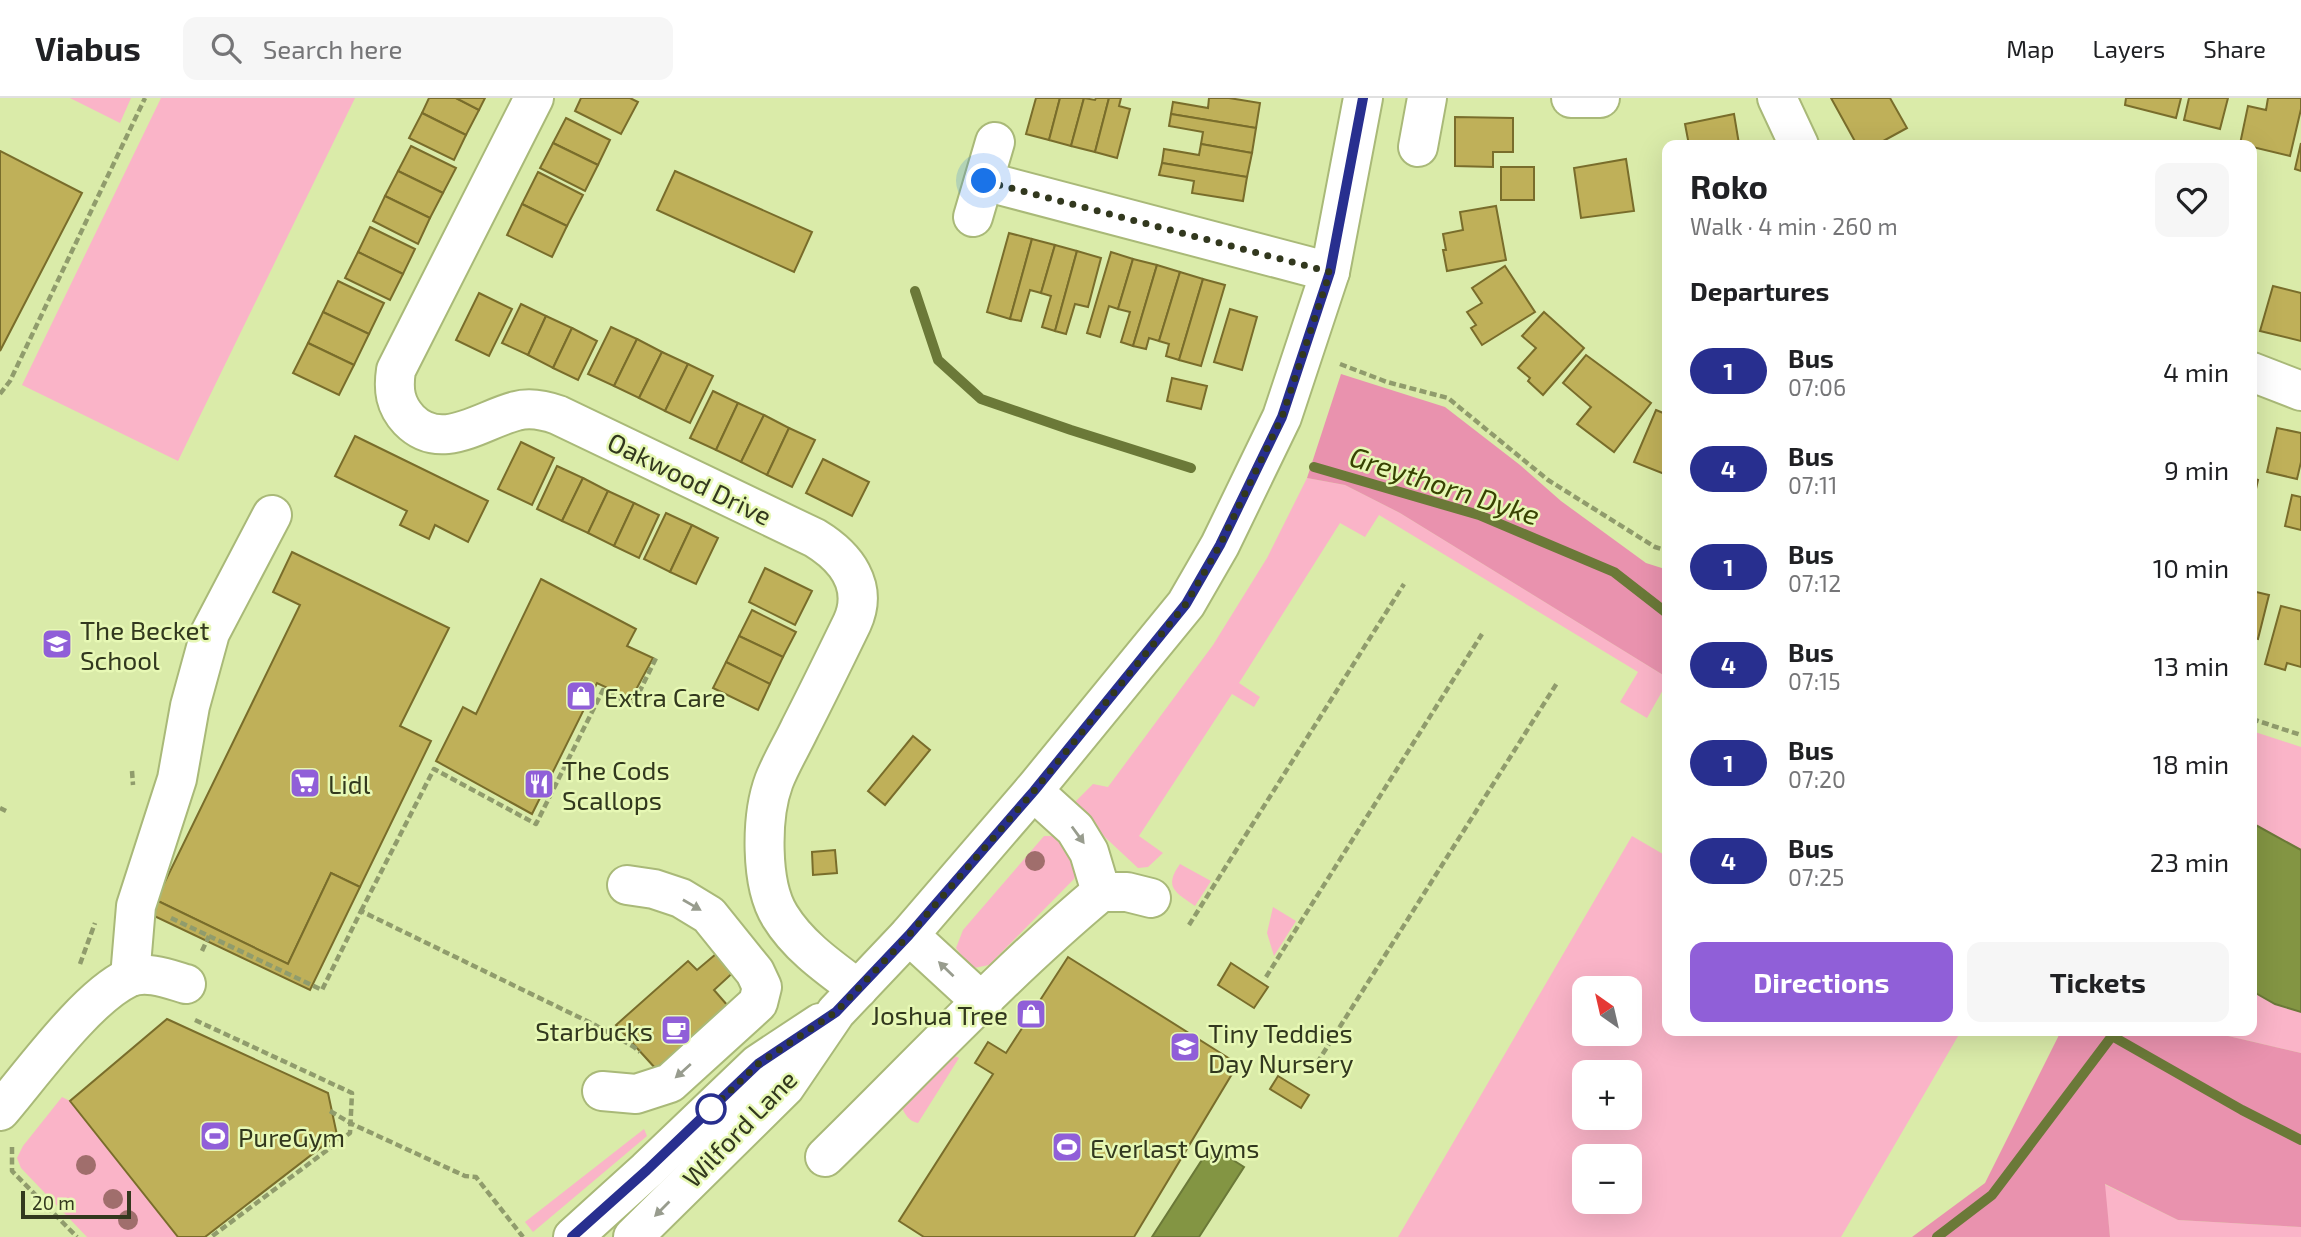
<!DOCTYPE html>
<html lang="en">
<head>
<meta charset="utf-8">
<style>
	body { margin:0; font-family:"Exo 2",sans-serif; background:#f6f6f6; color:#202124; height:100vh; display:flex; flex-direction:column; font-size:26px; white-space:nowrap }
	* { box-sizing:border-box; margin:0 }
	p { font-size:23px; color:#757577 }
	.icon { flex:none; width:38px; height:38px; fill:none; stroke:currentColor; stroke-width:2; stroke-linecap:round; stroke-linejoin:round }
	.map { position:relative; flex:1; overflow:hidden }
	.panel { position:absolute; left:1662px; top:42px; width:595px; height:896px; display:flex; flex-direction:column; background:#fff; border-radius:14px; box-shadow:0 7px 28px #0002 }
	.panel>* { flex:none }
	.badge { padding:0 14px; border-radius:23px; font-size:24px; line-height:46px }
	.needle { width:46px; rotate:326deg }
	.controls { position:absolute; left:1572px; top:878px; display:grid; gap:14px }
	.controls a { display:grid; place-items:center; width:70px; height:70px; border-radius:14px; background:#fff; box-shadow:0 7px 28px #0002; font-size:35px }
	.scale { position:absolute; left:21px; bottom:18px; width:110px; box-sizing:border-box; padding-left:7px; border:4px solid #32381e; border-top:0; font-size:19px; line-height:24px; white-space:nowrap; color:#32381e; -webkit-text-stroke:5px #e7f8b5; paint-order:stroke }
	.you { position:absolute; width:35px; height:35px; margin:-18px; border:5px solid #fff; border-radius:50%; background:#1a73e8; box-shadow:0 0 0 10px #1a73e833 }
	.map>.badge { position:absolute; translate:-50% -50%; box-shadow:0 0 0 4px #fff }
	h2 { padding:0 28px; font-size:26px; line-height:63px }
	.round { display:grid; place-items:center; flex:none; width:74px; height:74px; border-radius:14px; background:#f6f6f6 }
	.headline { display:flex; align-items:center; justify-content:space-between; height:119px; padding:0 28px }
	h1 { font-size:33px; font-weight:700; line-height:52px }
	.cta { display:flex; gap:14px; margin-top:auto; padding:14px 28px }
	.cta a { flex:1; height:80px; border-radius:14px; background:#905fd8; color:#fff; font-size:28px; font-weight:700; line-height:80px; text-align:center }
	.cta a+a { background:#f6f6f6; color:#202124 }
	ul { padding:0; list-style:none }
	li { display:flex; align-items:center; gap:21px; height:98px; padding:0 28px }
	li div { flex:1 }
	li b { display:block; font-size:26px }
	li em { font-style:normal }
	li .badge { min-width:77px; font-weight:700; text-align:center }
	header { display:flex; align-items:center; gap:42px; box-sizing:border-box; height:98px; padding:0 35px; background:#fff; border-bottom:2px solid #e0e0e0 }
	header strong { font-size:33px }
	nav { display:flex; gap:38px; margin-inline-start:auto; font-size:24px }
	.search { width:490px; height:63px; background:#f6f6f6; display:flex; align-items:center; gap:18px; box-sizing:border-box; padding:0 24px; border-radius:14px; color:#757577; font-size:26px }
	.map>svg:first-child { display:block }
	.green { fill:#fab4c8; fill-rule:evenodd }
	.forest { fill:#e992ae }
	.water { fill:#839543; stroke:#6b7938; stroke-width:2 }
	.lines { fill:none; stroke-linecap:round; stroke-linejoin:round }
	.stream { stroke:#6b7938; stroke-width:10 }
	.building { fill:#bfb059; stroke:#796d2b; stroke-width:2 }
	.minor-casing { stroke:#a9b978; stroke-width:42 }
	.major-casing { stroke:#a9b978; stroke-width:42 }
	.path { stroke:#909c6c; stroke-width:4.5; stroke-dasharray:7 3.5; stroke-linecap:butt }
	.minor { stroke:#fff; stroke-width:38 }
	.major { stroke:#fff; stroke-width:38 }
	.tree { fill:#a06e6c }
	.oneway { fill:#989c8e }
	.line-casing { stroke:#fff; stroke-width:16 }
	.line { stroke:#282f8f; stroke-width:10 }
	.walk { stroke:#32381e; stroke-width:7; stroke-dasharray:0 12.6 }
	.stop-dot { fill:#fff; stroke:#282f8f; stroke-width:3.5 }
	.labels { text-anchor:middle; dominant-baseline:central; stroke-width:5; stroke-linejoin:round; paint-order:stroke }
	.street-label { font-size:26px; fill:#32381e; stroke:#e7f8b5 }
	.poi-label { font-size:26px; fill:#32381e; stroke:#e7f8b5; text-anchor:start }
	.water-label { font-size:28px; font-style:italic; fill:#384302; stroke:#e7f8b5 }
</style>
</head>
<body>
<header>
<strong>Viabus</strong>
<div class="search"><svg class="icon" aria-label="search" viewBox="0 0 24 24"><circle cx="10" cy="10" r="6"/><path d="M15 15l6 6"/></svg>Search here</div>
<nav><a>Map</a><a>Layers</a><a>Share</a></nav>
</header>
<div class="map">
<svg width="2301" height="1139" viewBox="0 0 2301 1139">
	<rect width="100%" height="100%" fill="#daeba9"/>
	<g class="green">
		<path d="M70 0H131L120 25Z"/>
		<path d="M161 0H355L178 363 22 287Z"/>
		<path d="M1307 380 1345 387 1400 415 1668 580V583L1647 620 1620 604 1638 574 1379 417 1365 439 1340 425 1239 585 1260 599 1254 609 1232 596 1139 738 1163 755 1148 769 1138 770 1078 714 1073 706 1093 686 1108 689 1213 547 1267 460Z"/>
		<path d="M2252 633 2301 649V752L2252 725Z"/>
		<path d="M1044 738H1063L1079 767 1074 781 989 867 974 870 968 866 956 850 963 832Z"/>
		<path d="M1632 738 1668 759V933H1961L1841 1139H1398ZM1584 891H1629V936H1584ZM1584 975H1629V1020H1584ZM1584 1059H1629V1104H1584Z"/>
		<path d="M1180 766 1211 783 1195 808C1176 794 1163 790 1180 766Z"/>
		<path d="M1273 809 1296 823 1274 858 1267 835Z"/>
		<path d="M2252 893 2275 906 2301 914V955L2224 937 2219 933H2252Z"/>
		<path d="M949 955 959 960 918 1025C908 1023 905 1016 901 1008Z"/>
		<path d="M62 999 70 1003 178 1139H87L21 1070 17 1060 23 1048Z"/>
		<path d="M644 1031 647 1038 533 1134 525 1124Z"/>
		<path d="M2104 1086 2178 1122 2301 1129V1139H2110Z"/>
	</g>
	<g class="forest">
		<path d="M1341 276 1445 309 1520 367 1561 403 1646 465 1668 472V580L1400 415 1345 387 1307 380Z"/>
		<path d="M2061 933H2219L2224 937 2301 955V1129L2178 1122 2105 1086 2110 1139H1912L1985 1085Z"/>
	</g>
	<g class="water">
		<path d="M2252 725 2301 752V914L2275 906 2252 893Z"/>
		<path d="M1211 1048 1244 1069 1199 1139H1152Z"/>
	</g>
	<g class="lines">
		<g class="stream">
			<path d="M915 193 938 262 981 301 1071 332 1191 370"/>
			<path d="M1314 369 1479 417 1614 474 1668 516"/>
			<path d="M2109 933 2112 938 2242 1012 2301 1042"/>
			<path d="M1937 1139 1992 1097 2112 938"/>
		</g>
	</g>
	<g class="building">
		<path d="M429 0H456L479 12 466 37 422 15Z"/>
		<path d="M456 0H485L479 12Z"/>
		<path d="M581 0H630L638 4 621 36 575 13Z"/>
		<path d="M1036 0H1060L1049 42 1026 36Z"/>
		<path d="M1060 0H1084L1071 48 1049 42Z"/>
		<path d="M1084 0 1095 2 1096 0H1109L1095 54 1071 48Z"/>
		<path d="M1109 0H1121L1119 8 1130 11 1117 60 1095 54Z"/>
		<path d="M1209 0H1229L1260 5 1256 30 1171 16 1173 4 1208 10Z"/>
		<path d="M1831 0H1890L1907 30 1876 47H1857Z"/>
		<path d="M2126 0H2181L2176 20 2125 7Z"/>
		<path d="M2189 0H2228L2220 31 2184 22Z"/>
		<path d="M2268 0H2301V11L2290 58 2240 46 2248 8 2266 12Z"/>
		<path d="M422 15 466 37 454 62 409 40Z"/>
		<path d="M1171 16 1256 30 1252 55 1201 46 1203 34 1169 28Z"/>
		<path d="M1734 16 1739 46 1689 47 1685 26Z"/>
		<path d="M1455 19 1513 20V54H1493V69L1455 68Z"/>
		<path d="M566 20 610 42 598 67 553 45Z"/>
		<path d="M553 45 598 67 585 93 540 70Z"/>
		<path d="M2301 45V73L2295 71Z"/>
		<path d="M1201 46 1252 55 1247 79 1162 65 1164 51 1199 57Z"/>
		<path d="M411 48 456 70 443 95 398 73Z"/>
		<path d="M0 53 82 95 0 253Z"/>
		<path d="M1626 61 1634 113 1581 120 1574 70Z"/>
		<path d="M1162 65 1247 79 1243 103 1192 95 1194 83 1159 77Z"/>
		<rect x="1501" y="69" width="33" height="33"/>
		<path d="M398 73 443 95 430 120 385 98Z"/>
		<path d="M675 73 812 134 794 174 657 112Z"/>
		<path d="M538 74 583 97 567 128 522 106Z"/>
		<path d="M385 98 430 120 418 146 373 123Z"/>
		<path d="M522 106 567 128 552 159 507 137Z"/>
		<path d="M1496 108 1506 162 1447 173 1443 152H1446L1443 136 1463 132 1460 114Z"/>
		<path d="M370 129 415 151 403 176 358 154Z"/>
		<path d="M1009 135 1032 141 1010 221 987 214Z"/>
		<path d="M1032 141 1055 147 1041 195 1030 192 1021 223 1010 221Z"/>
		<path d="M1055 147 1077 153 1055 233 1042 229 1051 198 1041 195Z"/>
		<path d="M1077 153 1101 160 1088 209 1075 206 1066 236 1055 233Z"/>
		<path d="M358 154 403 176 390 202 345 180Z"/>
		<path d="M1111 154 1133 161 1118 211 1109 208 1100 239 1087 235Z"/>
		<path d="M1133 161 1157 167 1133 248 1121 244 1130 214 1118 211Z"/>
		<path d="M1157 167 1180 174 1159 243 1149 240 1146 251 1133 248Z"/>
		<path d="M1505 168 1535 214 1482 247 1471 230 1476 227 1467 214 1482 205 1472 190Z"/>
		<path d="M1180 174 1203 181 1179 262 1166 258 1169 246 1159 243Z"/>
		<path d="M1203 181 1225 187 1201 268 1179 262Z"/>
		<path d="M338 183 384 205 369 236 323 214Z"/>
		<path d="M2273 188 2301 195V243L2260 233Z"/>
		<path d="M479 195 512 211 489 258 456 242Z"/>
		<path d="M521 206 546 218 528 257 502 245Z"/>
		<path d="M1230 211 1257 219 1242 272 1214 264Z"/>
		<path d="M323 214 369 236 354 267 308 245Z"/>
		<path d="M1544 214 1584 250 1543 297 1528 283 1530 280 1518 270 1536 250 1522 238Z"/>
		<path d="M546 218 572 230 553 270 528 257Z"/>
		<path d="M611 229 637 241 614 288 588 276Z"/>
		<path d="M572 230 597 243 578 282 553 270Z"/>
		<path d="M637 241 662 254 639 300 614 288Z"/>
		<path d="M308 245 354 267 339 297 293 275Z"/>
		<path d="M662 254 688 266 665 313 639 300Z"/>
		<path d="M1586 257 1651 305 1614 354 1577 326 1591 309 1563 285Z"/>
		<path d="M688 266 713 278 690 325 665 313Z"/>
		<path d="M1172 280 1207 288 1201 311 1167 303Z"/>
		<path d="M713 293 738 305 716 352 690 340Z"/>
		<path d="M738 305 764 317 741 364 716 352Z"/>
		<path d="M1656 312 1668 317 1667 377 1634 364Z"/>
		<path d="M764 317 789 330 767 377 741 364Z"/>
		<path d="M789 330 815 342 792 389 767 377Z"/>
		<path d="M2277 330 2301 335V364L2297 381 2267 374Z"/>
		<path d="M355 338 488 403 468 444 435 427 429 441 400 427 407 413 335 378Z"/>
		<path d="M521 344 554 360 532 407 498 391Z"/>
		<path d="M823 361 869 384 852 418 806 395Z"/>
		<path d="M557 368 583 380 562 423 537 411Z"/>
		<path d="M583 380 608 393 588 435 562 423Z"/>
		<path d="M2252 380 2258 382 2252 409Z"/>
		<path d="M608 393 634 405 614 448 588 435Z"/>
		<path d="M2292 397 2301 399V432L2285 428Z"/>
		<path d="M634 405 659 417 639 460 614 448Z"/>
		<path d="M666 415 692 427 670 474 644 461Z"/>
		<path d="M692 427 718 440 696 486 670 474Z"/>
		<path d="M292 454 449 530 400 628 431 643 360 789 331 775 288 866 156 802 300 507 273 494Z"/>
		<path d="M765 470 812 493 795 527 749 504Z"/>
		<path d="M541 481 636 531 627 548 653 560 631 601 597 585 532 716 436 663 463 609 476 616Z"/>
		<path d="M2252 493 2269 497 2258 541 2252 539Z"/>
		<path d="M2281 508 2301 513V569L2287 565 2285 572 2265 566Z"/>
		<path d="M752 512 796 534 783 559 739 538Z"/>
		<path d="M739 538 783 559 770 586 726 564Z"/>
		<path d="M726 564 770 586 758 612 713 590Z"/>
		<path d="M913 638 930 652 885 707 868 693Z"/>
		<path d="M835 752 837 775 813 777 812 754Z"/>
		<path d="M331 775 360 789 310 892 150 816 156 802 288 866Z"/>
		<path d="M722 851 738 870 714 892 728 908 656 971 616 927 688 863 697 872Z"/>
		<path d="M1068 859 1238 966 1134 1139H924L899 1123 993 976 975 965 988 944 1006 955Z"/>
		<path d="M1231 865 1268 889 1254 910 1218 887Z"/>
		<path d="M167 921 328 995 337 1037 205 1139H178L70 1003Z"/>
		<path d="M1278 978 1309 997 1301 1010 1270 991Z"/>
	</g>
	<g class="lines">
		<g class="minor-casing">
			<g id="minor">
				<path d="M534 0 396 272C393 292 395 307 409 322 441 355 481 322 516 313 530 309 544 312 558 317L815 440C846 459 869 488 852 525 835 560 818 595 800 630 792 647 781 665 774 683 761 718 760 786 780 818 799 849 830 870 858 891"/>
				<path d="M1571 0H1600"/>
				<path d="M1777 0 1799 47"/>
				<path d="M1418 49 1427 0"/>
				<path d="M984 83 1330 174"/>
				<path d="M973 119 995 44"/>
				<path d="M2252 274 2301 293"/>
				<path d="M1033 693 1075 731 1089 754 1101 794"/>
				<path d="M909 837 972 895 985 901"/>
				<path d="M130 879 136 808 177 681 190 608 210 535 272 417"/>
				<path d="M602 993 636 996 670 985 758 905 762 889 755 874 709 817 681 800 654 791 627 787"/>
				<path d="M0 1013C31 977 86 900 128 880 146 872 169 881 186 886"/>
				<path d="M825 1059C916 970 1003 876 1101 794H1127L1151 800"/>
			</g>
		</g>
		<g class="major-casing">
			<g id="major">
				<path d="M573 1139 647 1072 758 966 820 925"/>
				<path d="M633 1139 785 989 836 914 909 837 1033 693 1186 506 1220 447 1282 319 1330 174 1363 0"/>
			</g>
		</g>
		<g class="path">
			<path d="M1340 266 1387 284 1448 300 1548 382 1655 449 1668 453"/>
			<path d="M0 296 10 283 145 0"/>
			<path d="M2252 621 2301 637"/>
			<path d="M132 673 133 687"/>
			<path d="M0 710 6 713"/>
			<path d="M361 813 434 671 536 726 603 592 633 607 657 558"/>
			<path d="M171 820 322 892 361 813 595 927 634 949 640 954"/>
			<path d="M1189 827 1404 486"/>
			<path d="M202 853 209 838"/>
			<path d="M80 866 95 825"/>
			<path d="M1266 879 1482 536"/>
			<path d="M894 915 906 924"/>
			<path d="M195 922 352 995 350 1035 211 1139"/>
			<path d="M1317 965 1557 585"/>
			<path d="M330 1013 352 1026 465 1078 476 1079 523 1139"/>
			<path d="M12 1049V1073L77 1139"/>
		</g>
		<use href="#minor" class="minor"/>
		<use href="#major" class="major"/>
	</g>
	<g class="tree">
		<circle cx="1035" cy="763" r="10"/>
		<circle cx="86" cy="1067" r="10"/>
		<circle cx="113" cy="1101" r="10"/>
		<circle cx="128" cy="1122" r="10"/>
	</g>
	<defs><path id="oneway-solid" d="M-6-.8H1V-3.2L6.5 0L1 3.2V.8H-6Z" transform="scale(1.75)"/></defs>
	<g class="oneway">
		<use href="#oneway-solid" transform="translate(1078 737) rotate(54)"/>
		<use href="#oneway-solid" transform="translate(692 807) rotate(30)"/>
		<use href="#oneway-solid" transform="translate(946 871) rotate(-136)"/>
		<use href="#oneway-solid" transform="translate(683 973) rotate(138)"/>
		<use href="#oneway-solid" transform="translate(662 1111) rotate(135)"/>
	</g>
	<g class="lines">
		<g class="line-casing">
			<path id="line" d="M572 1139 647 1072 758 966 836 914 909 837 1034 693 1186 506 1220 447 1282 319 1330 174 1363 0"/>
		</g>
		<use href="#line" class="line"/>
		<path class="walk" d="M711 1011 703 1019 758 966 836 914 909 837 1034 693 1186 506 1220 447 1282 319 1330 174 984 83"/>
	</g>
	<defs>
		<g id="school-square" transform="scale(1.575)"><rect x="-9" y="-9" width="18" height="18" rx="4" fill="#905fd8" stroke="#e7f8b5"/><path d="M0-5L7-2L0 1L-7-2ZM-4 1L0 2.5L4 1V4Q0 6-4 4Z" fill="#fff"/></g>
		<g id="shop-square" transform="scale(1.575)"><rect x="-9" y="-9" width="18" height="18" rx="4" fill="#905fd8" stroke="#e7f8b5"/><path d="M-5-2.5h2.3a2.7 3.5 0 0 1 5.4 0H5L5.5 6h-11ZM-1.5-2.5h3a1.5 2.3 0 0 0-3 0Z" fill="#fff"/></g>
		<g id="supermarket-square" transform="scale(1.575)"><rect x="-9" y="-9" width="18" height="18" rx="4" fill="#905fd8" stroke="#e7f8b5"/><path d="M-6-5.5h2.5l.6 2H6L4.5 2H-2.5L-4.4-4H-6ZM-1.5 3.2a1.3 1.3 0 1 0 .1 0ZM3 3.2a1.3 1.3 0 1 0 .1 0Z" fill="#fff"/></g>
		<g id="restaurant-square" transform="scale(1.575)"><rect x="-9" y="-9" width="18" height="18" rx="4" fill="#905fd8" stroke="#e7f8b5"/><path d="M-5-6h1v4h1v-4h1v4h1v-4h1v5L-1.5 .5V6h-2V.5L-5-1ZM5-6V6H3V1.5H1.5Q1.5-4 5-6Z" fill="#fff"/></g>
		<g id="cafe-square" transform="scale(1.575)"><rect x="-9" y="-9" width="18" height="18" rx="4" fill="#905fd8" stroke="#e7f8b5"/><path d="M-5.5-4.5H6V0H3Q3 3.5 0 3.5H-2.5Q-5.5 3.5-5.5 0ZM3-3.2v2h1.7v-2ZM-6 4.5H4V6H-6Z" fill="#fff"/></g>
		<g id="stadium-square" transform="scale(1.575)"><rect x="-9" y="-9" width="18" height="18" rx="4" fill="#905fd8" stroke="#e7f8b5"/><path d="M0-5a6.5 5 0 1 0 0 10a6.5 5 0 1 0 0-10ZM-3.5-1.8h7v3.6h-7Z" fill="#fff"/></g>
	</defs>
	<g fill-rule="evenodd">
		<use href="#school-square" x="57" y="546"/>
		<use href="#shop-square" x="581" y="598"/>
		<use href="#supermarket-square" x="305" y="685"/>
		<use href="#restaurant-square" x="539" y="686"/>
		<use href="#shop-square" x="1031" y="916"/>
		<use href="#cafe-square" x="676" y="932"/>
		<use href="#school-square" x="1185" y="949"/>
		<use href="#stadium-square" x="215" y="1038"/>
		<use href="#stadium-square" x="1067" y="1049"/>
	</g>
	<circle class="stop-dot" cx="711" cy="1011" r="14"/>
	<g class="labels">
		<g class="street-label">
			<text transform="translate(690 380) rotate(26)">Oakwood Drive</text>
			<text transform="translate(739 1030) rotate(-46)">Wilford Lane</text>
		</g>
		<g class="poi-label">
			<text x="80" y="531">The Becket<tspan x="80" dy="30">School</tspan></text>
			<text x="604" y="598">Extra Care</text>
			<text x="562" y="671">The Cods<tspan x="562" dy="30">Scallops</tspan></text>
			<text x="328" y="685">Lidl</text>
			<text x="1008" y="916" text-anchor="end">Joshua Tree</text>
			<text x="653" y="932" text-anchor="end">Starbucks</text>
			<text x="1208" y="934">Tiny Teddies<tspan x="1208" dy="30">Day Nursery</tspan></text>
			<text x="238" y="1038">PureGym</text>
			<text x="1090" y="1049">Everlast Gyms</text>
		</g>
		<g class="water-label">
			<text transform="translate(1445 387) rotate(18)">Greythorn Dyke</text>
		</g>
	</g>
</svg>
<div class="controls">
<a><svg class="needle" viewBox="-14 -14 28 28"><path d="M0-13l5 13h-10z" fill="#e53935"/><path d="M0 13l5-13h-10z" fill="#757577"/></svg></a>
<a>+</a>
<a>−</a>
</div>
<div class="scale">20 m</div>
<div class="you" style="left:984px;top:83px"></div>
<section class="panel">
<div class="headline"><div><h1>Roko</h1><p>Walk · 4 min · 260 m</p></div><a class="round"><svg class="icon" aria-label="heart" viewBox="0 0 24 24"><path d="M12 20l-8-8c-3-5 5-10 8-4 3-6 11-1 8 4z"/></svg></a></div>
<h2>Departures</h2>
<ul>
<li><span class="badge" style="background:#282f8f;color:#fff">1</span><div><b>Bus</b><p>07:06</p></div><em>4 min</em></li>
<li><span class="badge" style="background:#282f8f;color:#fff">4</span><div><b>Bus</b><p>07:11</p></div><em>9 min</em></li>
<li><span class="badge" style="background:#282f8f;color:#fff">1</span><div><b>Bus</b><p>07:12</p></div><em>10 min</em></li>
<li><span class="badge" style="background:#282f8f;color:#fff">4</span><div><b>Bus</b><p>07:15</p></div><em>13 min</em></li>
<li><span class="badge" style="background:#282f8f;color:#fff">1</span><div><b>Bus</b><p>07:20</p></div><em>18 min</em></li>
<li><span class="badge" style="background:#282f8f;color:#fff">4</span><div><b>Bus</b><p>07:25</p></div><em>23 min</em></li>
</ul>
<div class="cta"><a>Directions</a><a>Tickets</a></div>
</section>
</div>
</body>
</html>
